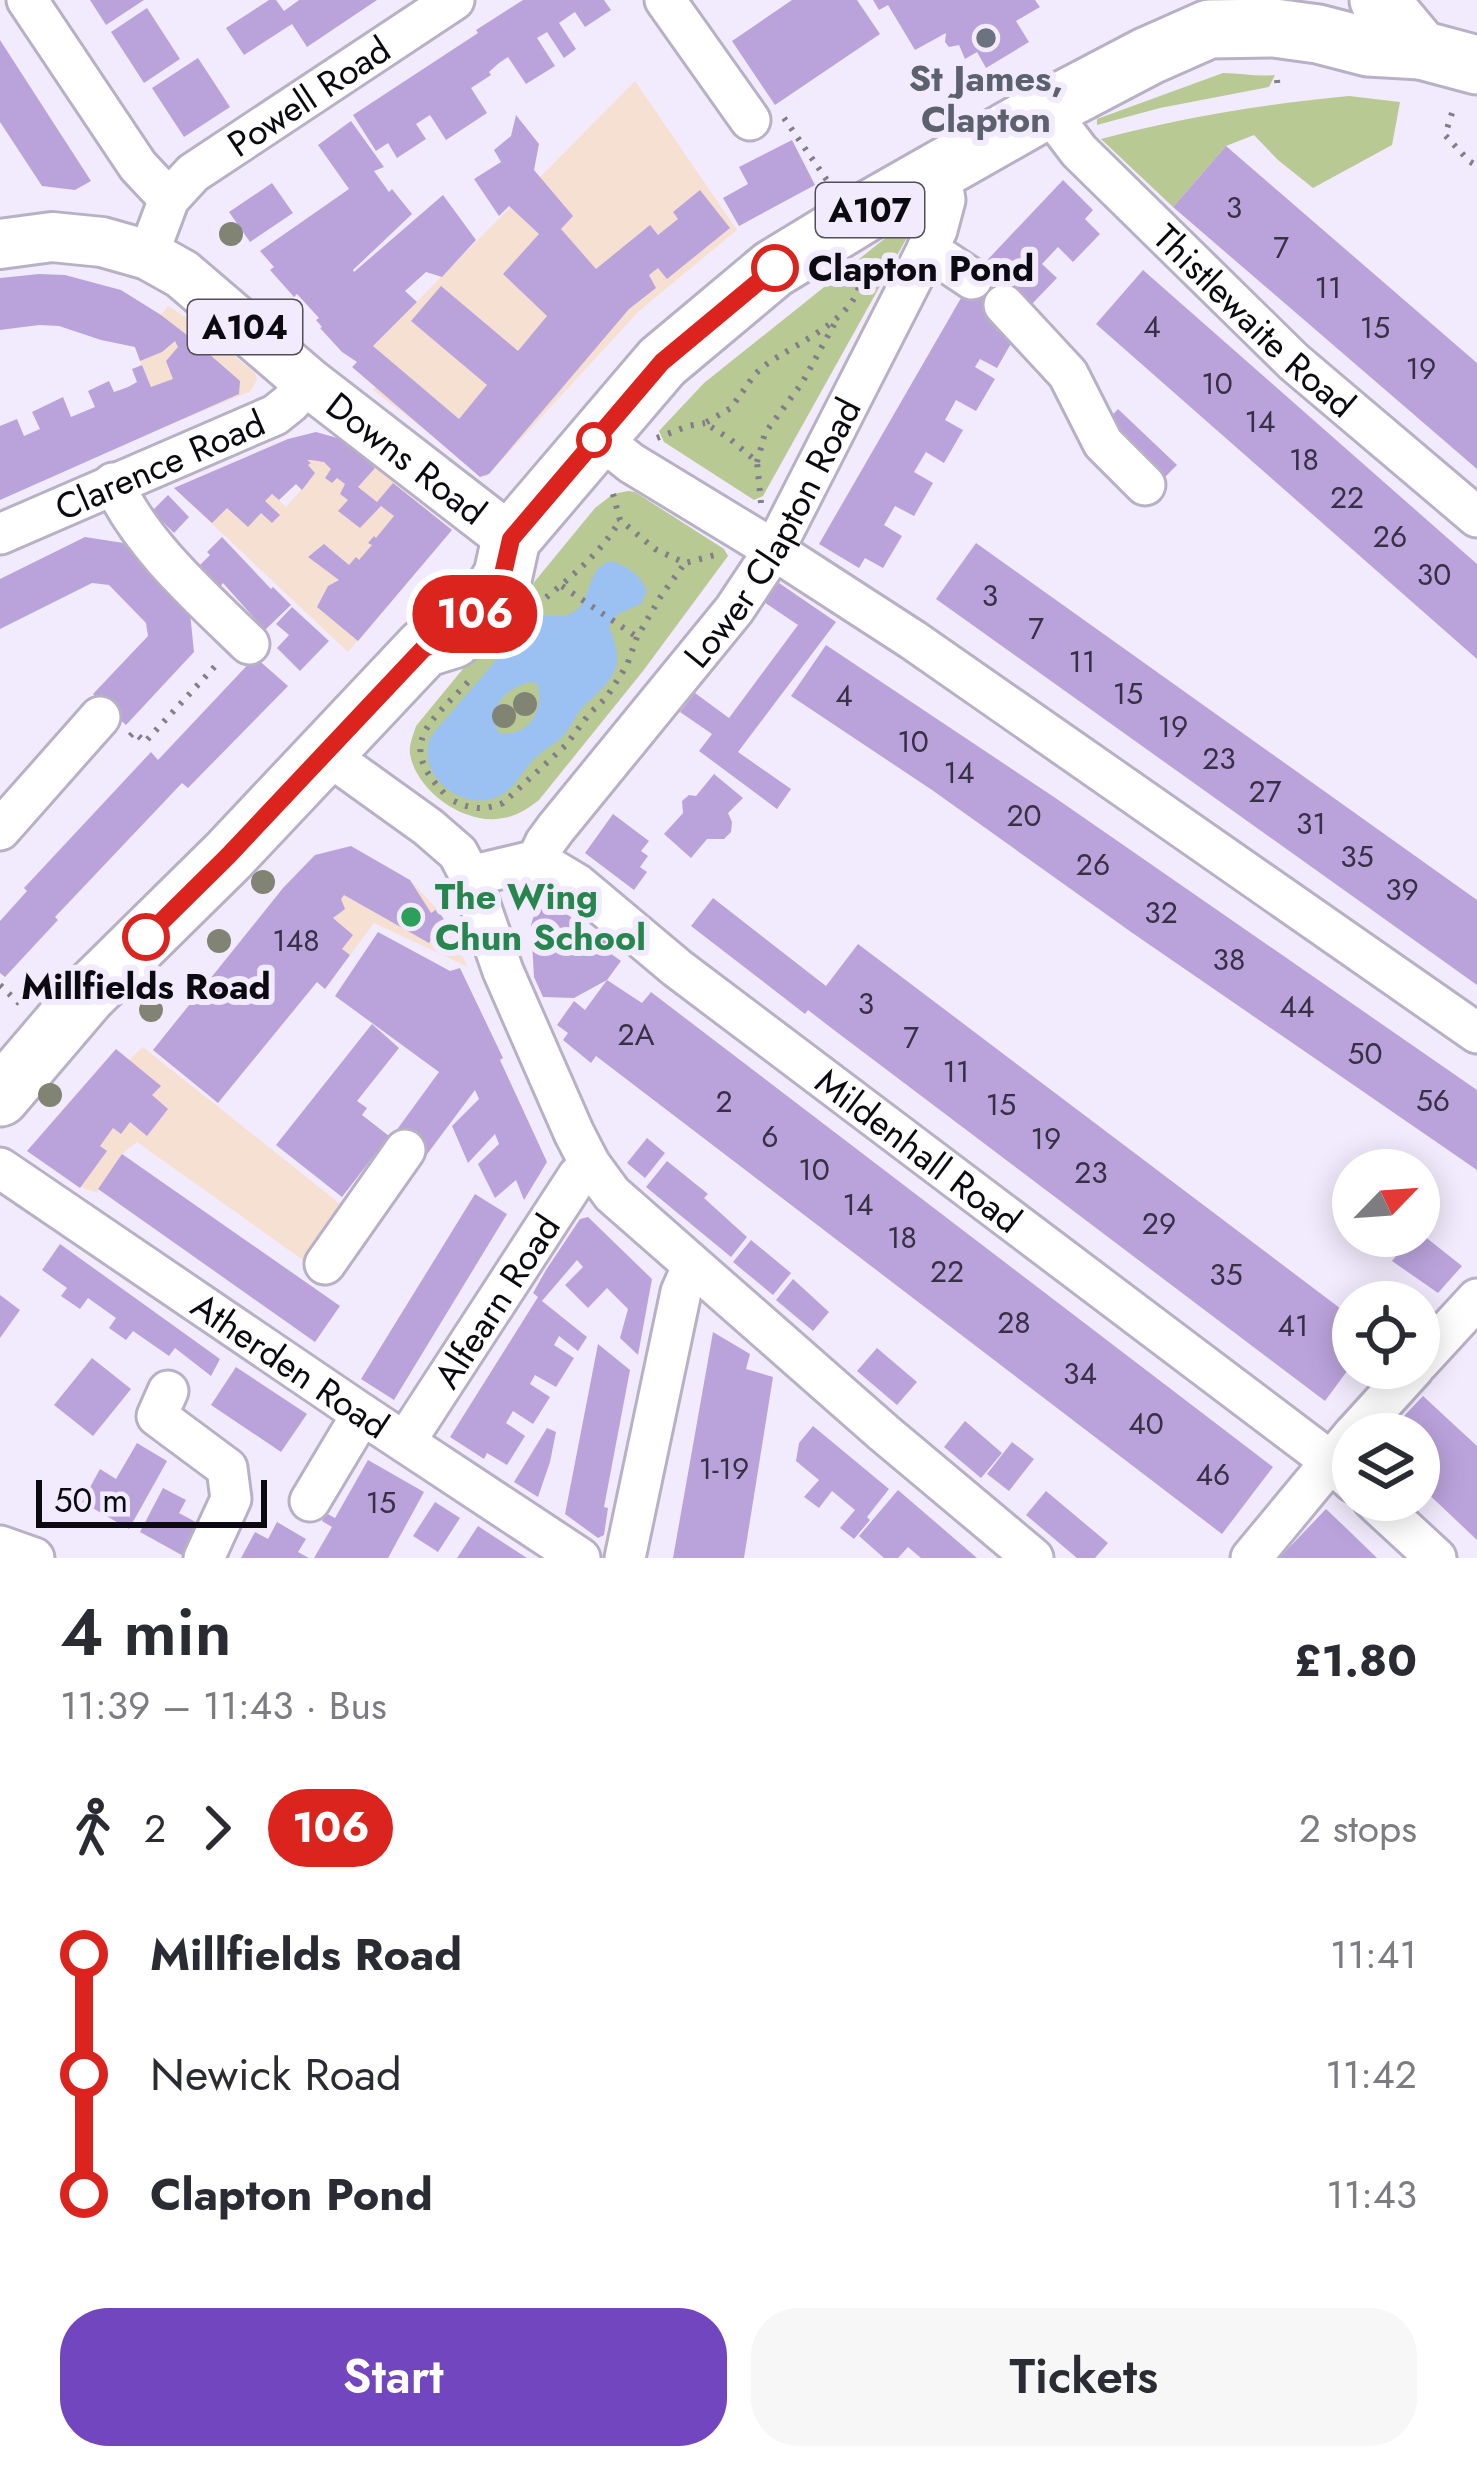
<!DOCTYPE html>
<html lang="en">
<head>
<meta charset="utf-8">
<style>
	body { margin:0; font-family:Jost,sans-serif; background:#f7f7f7; color:#2b2b33; height:100vh; display:flex; flex-direction:column; font-size:45px; white-space:nowrap }
	* { box-sizing:border-box; margin:0 }
	p { font-size:39px; color:#7c7c81 }
	.icon { flex:none; width:66px; height:66px; fill:none; stroke:currentColor; stroke-width:2; stroke-linecap:round; stroke-linejoin:round }
	.map { position:relative; height:1558px; overflow:hidden }
	.panel { display:flex; flex-direction:column; background:#fff; flex:1 }
	.panel>* { flex:none }
	.badge { padding:0 24px; border-radius:39px; font-size:42px; line-height:78px }
	.needle { width:78px; rotate:65deg }
	.buttons { position:absolute; left:1332px; top:1149px; display:grid; gap:24px }
	.buttons a { display:grid; place-items:center; width:108px; height:108px; border-radius:50%; background:#fff; box-shadow:0 6px 30px #0003; font-size:60px }
	.scale { position:absolute; left:36px; bottom:30px; width:231px; box-sizing:border-box; padding-left:12px; border:6px solid #0c0a11; border-top:0; font-size:33px; line-height:42px; white-space:nowrap; color:#0c0a11; -webkit-text-stroke:9px #f2ebfd; paint-order:stroke }
	.map>.badge { position:absolute; translate:-50% -50%; box-shadow:0 0 0 6px #fff }
	.legs { display:flex; align-items:center; gap:18px; height:132px; padding:0 60px; font-size:39px }
	.legs p { margin-inline-start:auto }
	.head { display:flex; align-items:center; justify-content:space-between; height:204px; padding:0 60px }
	h1 { font-size:66px; font-weight:600; line-height:90px }
	.primary-button { display:flex; gap:24px; margin-top:auto; padding:24px 60px }
	.primary-button a { flex:1; height:138px; border-radius:48px; background:#7246be; color:#fff; font-size:48px; font-weight:600; line-height:138px; text-align:center }
	.primary-button a+a { background:#f7f7f7; color:#2b2b33 }
	ul { padding:0 60px; list-style:none }
	li { display:flex; align-items:center; gap:42px; height:120px; font-size:45px }
	li i { display:grid; place-items:center; width:18px; height:100%; margin:0 15px; background:currentColor }
	li i::after { content:''; width:30px; height:30px; margin:-15px; border:9px solid; border-radius:50%; background:#fff }
	li p { margin-inline-start:auto }
	li:first-child i { background:linear-gradient(#0000 50%,currentColor 0) }
	li:last-child i { background:linear-gradient(currentColor 50%,#0000 0) }
	.map>svg:first-child { display:block }
	.commercial { fill:#f5e0d2 }
	.green { fill:#b8c994 }
	.water { fill:#9bc1f3; fill-rule:evenodd }
	.building { fill:#baa3db }
	.lines { fill:none; stroke-linecap:round; stroke-linejoin:round }
	.minor-casing { stroke:#b8b0c5; stroke-width:45 }
	.major-casing { stroke:#b8b0c5; stroke-width:54 }
	.highway-casing { stroke:#b8b0c5; stroke-width:63 }
	.path { stroke:#827d8a; stroke-width:6; stroke-dasharray:3 9; stroke-linecap:butt }
	.minor { stroke:#fff; stroke-width:39 }
	.major { stroke:#fff; stroke-width:48 }
	.highway { stroke:#fff; stroke-width:57 }
	.tree { fill:#818473 }
	.line-1-casing { stroke:#fff; stroke-width:27 }
	.line-1 { stroke:#dc241f; stroke-width:18 }
	.worship-dot { fill:#6b7280; stroke:#f2ebfd; stroke-width:4.5 }
	.stop-1-dot { fill:#fff; stroke:#dc241f; stroke-width:6 }
	.leisure-dot { fill:#2e9e5b; stroke:#f2ebfd; stroke-width:4.5 }
	.labels { text-anchor:middle; dominant-baseline:central; stroke-width:12; stroke-linejoin:round; paint-order:stroke }
	.number-label { font-size:30px; fill:#383044 }
	.shield { fill:#f2ebfd; stroke:#514e58; stroke-width:3 }
	.shield-label { font-size:33px; font-weight:bold; fill:#0c0a11 }
	.worship-label { font-size:36px; font-weight:bold; fill:#5b616d; stroke:#f2ebfd }
	.street-label { font-size:36px; fill:#0c0a11; stroke:#f2ebfd }
	.stop-label { font-size:36px; font-weight:bold; fill:#0c0a11; stroke:#f2ebfd; text-anchor:start }
	.leisure-label { font-size:36px; font-weight:bold; fill:#27864d; stroke:#f2ebfd; text-anchor:start }
</style>
</head>
<body>
<div class="map">
<svg width="1477" height="1558" viewBox="0 0 1477 1558">
	<rect width="100%" height="100%" fill="#f2ebfd"/>
	<g class="commercial">
		<path d="M635 81 737 230 639 311 486 477 373 390 393 365 373 346Z"/>
		<path d="M168 306 190 320 255 373 257 379 251 391 167 426 135 347Z"/>
		<path d="M288 439H341L452 530 348 652 174 488 237 461 286 507 302 489 261 451Z"/>
		<path d="M315 855 410 880 437 909 468 967 374 923 325 989 251 931 283 888Z"/>
		<path d="M143 1047 344 1207 303 1260 137 1142 122 1154 98 1189V1193L80 1187 27 1151 116 1049 129 1060Z"/>
	</g>
	<g class="green">
		<path d="M1223 73C1241 73 1257 77 1275 75L1269 87 1160 108 1097 125V119Z"/>
		<path d="M1349 96 1400 102 1392 145 1313 188 1278 160 1254 135 1226 146 1173 207 1101 139C1183 117 1265 104 1349 96Z"/>
		<path d="M908 220H914V225L763 496 754 500 664 442 659 431 704 383Z"/>
		<path d="M628 491 635 492 724 549 728 556 643 671 539 800C526 810 514 818 496 819 461 822 416 790 410 754 409 744 413 736 416 726L595 508 613 494Z"/>
	</g>
	<path class="water" d="M610 561C626 565 641 575 647 591L641 604 618 614 609 626C613 637 618 650 617 662 613 685 591 696 578 713 573 721 570 729 563 736 554 745 543 750 534 759 521 773 514 791 495 798 460 811 414 773 431 736L523 629 540 615C549 615 562 618 570 614 595 603 583 571 610 561ZM531 682 537 684C546 709 527 739 499 733 487 707 506 687 531 682Z"/>
	<g class="building">
		<path d="M90 0H144L106 25Z"/>
		<path d="M269 0H276L284 11 299 0H377L307 47 292 24 244 55 226 28Z"/>
		<path d="M523 0H604L611 10 585 27 575 12 559 23 576 49 564 58 547 32 537 38 555 66 526 84 508 57 499 63 489 72 491 75 471 88 487 113 446 140 430 115 416 124 426 139 397 158 388 143 376 151 353 115 478 33 476 30Z"/>
		<path d="M792 0H857L880 34 775 105 732 41Z"/>
		<path d="M873 0H1035L1040 7 1016 21 1029 42 986 68 977 52 965 59 959 45 949 47 945 42 946 33 915 50 888 5 879 10Z"/>
		<path d="M147 8 180 59 144 83 111 32Z"/>
		<path d="M0 40 91 181 75 190 42 186 0 122Z"/>
		<path d="M198 58 230 107 184 137 152 88Z"/>
		<path d="M516 115 539 144 534 170 573 216 561 229 596 269 650 225 658 235 678 219 673 212 700 190 730 228 667 279 658 268 649 275 656 288 629 309 489 474 480 477 352 367 357 362 342 352 320 328 322 327 316 320 319 318 297 294 294 297 270 270 274 267 260 251 349 189 318 145 351 121 384 167 374 171 389 192 392 189 412 214 353 270 354 272 443 195 476 240 442 277 426 272 405 291 417 302 373 346 459 419 487 385 411 321 441 286 518 351 547 316 503 274 539 234 509 206 499 216 474 179 501 162 494 150 511 136Z"/>
		<path d="M792 140 815 185 739 226 723 198 748 184 739 167Z"/>
		<path d="M1226 146 1477 363V469L1173 207Z"/>
		<path d="M1063 180 1093 210 1085 219 1100 234 1073 262 1058 247 1042 264 1057 278 1030 306 1006 314 996 330 1013 340 997 368 980 359 975 367 995 379 976 411 956 400 945 420 963 430 944 463 926 452 914 472 933 483 914 516 895 506 884 525 902 536 883 568 865 558 859 568 819 544 976 272Z"/>
		<path d="M272 183 293 213 250 242 229 212Z"/>
		<path d="M1143 270 1477 564V659L1096 324Z"/>
		<path d="M39 274 65 275 121 290 161 315 192 339 240 381 239 394 0 500V426L17 419 24 436 40 429 32 412 63 397 71 417 95 407 88 391 109 381 114 392 128 387 137 382 132 369 142 365 151 387 173 379 166 361 178 347 175 341 162 352 140 361 135 347 101 340 59 326 39 325 0 330V278Z"/>
		<path d="M1118 409 1177 465 1159 483 1101 427Z"/>
		<path d="M316 432 341 439 375 468 358 487 377 502 393 483 452 530 358 641 317 607 328 586 339 580 308 557 324 544 349 565 356 557 359 560 372 545 368 543 374 536 376 538 394 516 381 506 360 528 338 511 348 500 340 494 345 484 337 478 332 483 325 478 331 469 324 462 311 460H307L311 463 308 465 315 473 302 490 296 484 279 500 272 494 265 501 280 515 272 523 261 513 248 527 227 508 212 523 174 488 288 439Z"/>
		<path d="M168 495 189 517 174 533 152 511Z"/>
		<path d="M85 537 130 544 189 603 194 652 126 725 93 694 148 636 146 623 109 585 92 583 0 629V579Z"/>
		<path d="M222 537 271 589 273 587 291 605 265 630 223 583 220 587 199 566 210 555 207 552Z"/>
		<path d="M976 543 1477 900V985L936 599Z"/>
		<path d="M779 583 836 622 738 752 791 789 777 809 699 751 712 734 680 712 695 693 729 718 798 625 764 602Z"/>
		<path d="M292 607 329 641 300 671 277 648 289 635 276 624Z"/>
		<path d="M826 645 1054 797 1477 1090V1170L1131 932 932 790 791 696Z"/>
		<path d="M255 657 288 686 188 788 182 783 55 917 58 920 5 977 0 973V921L27 891 24 888 151 752 158 760Z"/>
		<path d="M714 774 743 798 728 813 732 822 731 832 724 839H707L691 858 664 834 683 813 682 801 689 795 696 796Z"/>
		<path d="M613 814 649 841 641 851 648 856 640 867 647 872 634 890 585 853Z"/>
		<path d="M351 846 410 880 431 913 437 909 445 921 429 943 344 895 341 899 345 909 333 918 353 935 342 949 350 955 325 989 317 982 218 1103 153 1050 283 888 315 855Z"/>
		<path d="M713 898 826 986 858 944 1353 1318V1363L1325 1401 830 1027 808 1010 805 1014 691 926Z"/>
		<path d="M555 906 607 942 603 948 621 961 607 980 574 998 543 997 534 977 531 925 534 915 544 907Z"/>
		<path d="M378 932 450 971 460 968 503 1058 500 1060 547 1162 524 1200 516 1180 495 1198 478 1164 499 1144 495 1134 468 1163 452 1126 479 1099 475 1090 425 1157 393 1135 439 1072 335 996Z"/>
		<path d="M607 980 642 1003 651 992 1273 1467 1222 1534 596 1056 591 1063 563 1040 568 1033 557 1025 574 1001 585 1010Z"/>
		<path d="M372 1024 399 1048 357 1101 367 1108 362 1115 389 1136 342 1197 276 1145Z"/>
		<path d="M116 1049 161 1086 152 1095 168 1109 147 1136 130 1122 121 1134 113 1128 100 1146 107 1151 80 1188 27 1151Z"/>
		<path d="M647 1138 665 1153 645 1178 627 1163Z"/>
		<path d="M122 1154 340 1306 315 1342 98 1189Z"/>
		<path d="M667 1161 708 1194 704 1198 747 1237 731 1257 646 1187Z"/>
		<path d="M475 1194 507 1214 394 1400 361 1379Z"/>
		<path d="M588 1217 652 1279 638 1355 620 1338 628 1309 607 1288 588 1308 565 1285 583 1267 577 1260 542 1301 587 1337 578 1351 559 1336 554 1345 574 1358 556 1387 535 1375 530 1384 550 1397 533 1424 513 1411 506 1423 525 1436 507 1465 487 1453 484 1459 450 1437 538 1297 533 1293 546 1270 580 1219Z"/>
		<path d="M1419 1232 1462 1266 1438 1293 1392 1261 1412 1236H1419Z"/>
		<path d="M751 1240 791 1273 773 1295 733 1262Z"/>
		<path d="M60 1244 220 1359 211 1376 175 1348 169 1356 133 1331 126 1340 109 1328 116 1318 88 1298 80 1309 61 1296 67 1288 42 1270Z"/>
		<path d="M793 1279 829 1312 813 1331 776 1300Z"/>
		<path d="M0 1295 20 1310 0 1338Z"/>
		<path d="M713 1332 750 1354 746 1369 773 1377 744 1558H673Z"/>
		<path d="M598 1344 630 1370 604 1507 608 1508 604 1535 598 1538 565 1514Z"/>
		<path d="M877 1348 917 1382 897 1405 857 1371Z"/>
		<path d="M92 1358 131 1389 93 1436 54 1405Z"/>
		<path d="M236 1367 307 1414 281 1452 211 1405Z"/>
		<path d="M1423 1396 1477 1446V1540L1419 1485V1434H1387Z"/>
		<path d="M965 1421 1002 1453 981 1478 944 1447Z"/>
		<path d="M813 1426 889 1489 867 1517 870 1520 854 1539 840 1528 855 1510 832 1491 819 1508 804 1497 819 1480 796 1461 799 1443Z"/>
		<path d="M547 1428 556 1432 550 1462 538 1497 514 1482Z"/>
		<path d="M1012 1442 1034 1459 1009 1491 987 1474Z"/>
		<path d="M137 1443 167 1461 129 1529 82 1502 100 1469 116 1479Z"/>
		<path d="M368 1460 424 1492 388 1558H314L332 1527 322 1521 326 1513 335 1518Z"/>
		<path d="M163 1488 186 1500 179 1513 203 1526 187 1558 140 1532Z"/>
		<path d="M898 1490 977 1558H921L908 1547 898 1558H884L859 1536Z"/>
		<path d="M1046 1491 1108 1543 1095 1558H1077L1026 1515Z"/>
		<path d="M435 1502 460 1518 438 1552 413 1536Z"/>
		<path d="M1326 1509 1345 1527 1377 1558H1279Z"/>
		<path d="M277 1522 306 1539 298 1552 309 1558H241L255 1532 268 1539Z"/>
		<path d="M478 1526 487 1532 527 1558H457Z"/>
	</g>
	<g class="lines">
		<g class="minor-casing">
			<g id="minor">
				<path d="M27 0 138 166 169 199"/>
				<path d="M665 0 750 120"/>
				<path id="s1" d="M1047 109 1079 151 1294 362 1477 517"/>
				<path d="M927 249 972 279"/>
				<path id="s2" d="M148 255 169 199 193 173 454 0"/>
				<path d="M1004 305 1068 374 1103 443 1145 485"/>
				<path d="M597 436 631 463 774 550 913 640 1477 1033"/>
				<path d="M113 483C143 547 200 596 249 644"/>
				<path id="s3" d="M0 534 275 415 290 403 308 382"/>
				<path d="M325 753 428 827 458 853 470 876 503 971 574 1133 590 1164 612 1194 884 1433 1033 1558"/>
				<path d="M0 830 100 717"/>
				<path id="s4" d="M537 860 545 843 556 828 734 610 774 550 937 230 945 200 940 170"/>
				<path id="s5" d="M470 876 537 860 577 884 677 968 1329 1460 1353 1482"/>
				<path id="s6" d="M0 1168 362 1414 580 1558"/>
				<path d="M325 1264 405 1150"/>
				<path d="M1419 1362 1477 1299"/>
				<path d="M168 1391 157 1416 227 1468 231 1499 204 1558"/>
				<path d="M1354 1434 1414 1368"/>
				<path id="s7" d="M405 1442 578 1176 590 1164"/>
				<path d="M1373 1500 1436 1558"/>
				<path d="M310 1501 362 1414"/>
				<path d="M0 1546 34 1558"/>
				<path d="M625 1558 681 1292 692 1267"/>
				<path d="M1251 1558 1353 1435"/>
			</g>
		</g>
		<g class="major-casing">
			<g id="major">
				<path id="s8" d="M0 244 52 237 102 242 148 255 182 274 308 382 511 539"/>
			</g>
		</g>
		<g class="highway-casing">
			<g id="highway">
				<path d="M1379 0 1421 50 1477 65"/>
				<path d="M0 1097 87 995 228 856 424 648 453 639 491 596 503 575 511 539 662 362 773 269 873 208 1047 109 1148 56 1209 29 1274 28 1318 34 1368 47 1421 50"/>
			</g>
		</g>
		<g class="path">
			<path d="M1277 80 1278 90"/>
			<path d="M1452 113 1445 135 1469 161 1477 166"/>
			<path d="M784 118 831 186"/>
			<path d="M657 438 688 426 705 423"/>
			<path d="M757 462 765 433 802 383 836 321"/>
			<path d="M613 494 620 520 655 549 685 563 715 555"/>
			<path d="M761 503 757 462 730 439 705 423 731 408 755 374 764 366C795 343 875 312 858 264"/>
			<path d="M562 586 637 637"/>
			<path d="M537 605C567 580 600 555 620 520"/>
			<path d="M130 736 134 732 145 742 219 662"/>
			<path d="M444 793C395 743 432 721 468 682"/>
			<path d="M454 801C472 810 486 810 503 803L566 745 589 714 606 698 627 665 637 637 661 596 685 563"/>
			<path d="M0 985 23 1007"/>
		</g>
		<use href="#minor" class="minor"/>
		<use href="#major" class="major"/>
		<use href="#highway" class="highway"/>
	</g>
	<g class="tree">
		<circle cx="231" cy="234" r="12"/>
		<circle cx="525" cy="704" r="12"/>
		<circle cx="504" cy="716" r="12"/>
		<circle cx="263" cy="882" r="12"/>
		<circle cx="219" cy="941" r="12"/>
		<circle cx="151" cy="1010" r="12"/>
		<circle cx="50" cy="1095" r="12"/>
	</g>
	<g class="lines">
		<g class="line-1-casing">
			<path id="line-1" d="M146 937 228 856 424 648 452 639 491 596 503 574 511 539 662 362 775 268"/>
		</g>
		<use href="#line-1" class="line-1"/>
	</g>
	<circle class="worship-dot" cx="986" cy="38" r="12"/>
	<g class="stop-1-dot">
		<circle cx="775" cy="268" r="21"/>
		<circle cx="594" cy="440" r="15"/>
		<circle cx="146" cy="937" r="21"/>
	</g>
	<circle class="leisure-dot" cx="411" cy="917" r="12"/>
	<g class="labels">
		<g class="number-label">
			<text x="1234" y="207">3</text>
			<text x="1281" y="247">7</text>
			<text x="1328" y="287">11</text>
			<text x="1152" y="326">4</text>
			<text x="1375" y="327">15</text>
			<text x="1421" y="368">19</text>
			<text x="1217" y="383">10</text>
			<text x="1260" y="421">14</text>
			<text x="1304" y="459">18</text>
			<text x="1347" y="497">22</text>
			<text x="1390" y="536">26</text>
			<text x="1434" y="574">30</text>
			<text x="990" y="595">3</text>
			<text x="1036" y="628">7</text>
			<text x="1082" y="661">11</text>
			<text x="1128" y="693">15</text>
			<text x="844" y="695">4</text>
			<text x="1173" y="726">19</text>
			<text x="913" y="741">10</text>
			<text x="1219" y="758">23</text>
			<text x="959" y="772">14</text>
			<text x="1265" y="791">27</text>
			<text x="1024" y="815">20</text>
			<text x="1311" y="823">31</text>
			<text x="1357" y="856">35</text>
			<text x="1093" y="864">26</text>
			<text x="1402" y="889">39</text>
			<text x="1161" y="912">32</text>
			<text x="296" y="940">148</text>
			<text x="1229" y="959">38</text>
			<text x="866" y="1003">3</text>
			<text x="1297" y="1006">44</text>
			<text x="636" y="1034">2A</text>
			<text x="911" y="1037">7</text>
			<text x="1365" y="1053">50</text>
			<text x="956" y="1071">11</text>
			<text x="1433" y="1100">56</text>
			<text x="724" y="1101">2</text>
			<text x="1001" y="1104">15</text>
			<text x="770" y="1136">6</text>
			<text x="1046" y="1138">19</text>
			<text x="814" y="1169">10</text>
			<text x="1091" y="1172">23</text>
			<text x="858" y="1204">14</text>
			<text x="1159" y="1223">29</text>
			<text x="902" y="1237">18</text>
			<text x="947" y="1271">22</text>
			<text x="1226" y="1274">35</text>
			<text x="1014" y="1322">28</text>
			<text x="1293" y="1325">41</text>
			<text x="1080" y="1373">34</text>
			<text x="1146" y="1423">40</text>
			<text x="724" y="1468">1-19</text>
			<text x="1213" y="1474">46</text>
			<text x="381" y="1502">15</text>
		</g>
		<g class="shield">
			<rect x="816" y="183" width="108" height="54" rx="9"/>
			<rect x="188" y="300" width="114" height="54" rx="9"/>
		</g>
		<g class="shield-label">
			<text x="870" y="210">A107</text>
			<text x="245" y="327">A104</text>
		</g>
		<g class="worship-label">
			<text x="986" y="78">St James,<tspan x="986" dy="41">Clapton</tspan></text>
		</g>
		<g class="street-label">
			<text stroke="none"><textPath href="#s2" startOffset="234">Powell Road</textPath></text>
			<text stroke="none"><textPath href="#s1" startOffset="297">Thistlewaite Road</textPath></text>
			<text stroke="none"><textPath href="#s8" startOffset="480">Downs Road</textPath></text>
			<text stroke="none"><textPath href="#s3" startOffset="174">Clarence Road</textPath></text>
			<text stroke="none"><textPath href="#s4" startOffset="405">Lower Clapton Road</textPath></text>
			<text stroke="none"><textPath href="#s5" startOffset="549">Mildenhall Road</textPath></text>
			<text stroke="none"><textPath href="#s7" startOffset="168">Alfearn Road</textPath></text>
			<text stroke="none"><textPath href="#s6" startOffset="351">Atherden Road</textPath></text>
		</g>
		<g class="stop-label">
			<text x="808" y="268">Clapton Pond</text>
			<text x="146" y="986" text-anchor="middle">Millfields Road</text>
		</g>
		<g class="leisure-label">
			<text x="435" y="896">The Wing<tspan x="435" dy="41">Chun School</tspan></text>
		</g>
	</g>
</svg>
<div class="buttons">
<a><svg class="needle" viewBox="-14 -14 28 28"><path d="M0-13l5 13h-10z" fill="#e53935"/><path d="M0 13l5-13h-10z" fill="#7c7c81"/></svg></a>
<a><svg class="icon" aria-label="locate" viewBox="0 0 24 24"><circle cx="12" cy="12" r="6"/><path d="M12 2v4M12 18v4M2 12h4M18 12h4"/></svg></a>
<a><svg class="icon" aria-label="layers" viewBox="0 0 24 24"><path d="M12 4l9 5-9 5-9-5zM3 14l9 5 9-5"/></svg></a>
</div>
<div class="scale">50 m</div>
<b class="badge" style="left:475px;top:614px;background:#dc241f;color:#fff">106</b>
</div>
<section class="panel">
<div class="head"><div><h1>4 min</h1><p>11:39 – 11:43 · Bus</p></div><b>£1.80</b></div>
<div class="legs"><svg class="icon" aria-label="walk" viewBox="0 0 24 24"><circle cx="13" cy="4" r="2"/><path d="M13 8l-2 6 4 7M11 14l-3 7M7 12l3-4h3l4 4"/></svg>2<svg class="icon" aria-label="forward" viewBox="0 0 24 24"><path d="M9 5l7 7-7 7"/></svg><b class="badge" style="background:#dc241f;color:#fff">106</b><p>2 stops</p></div>
<ul>
<li><i style="color:#dc241f"></i><b>Millfields Road</b><p>11:41</p></li>
<li><i style="color:#dc241f"></i><span>Newick Road</span><p>11:42</p></li>
<li><i style="color:#dc241f"></i><b>Clapton Pond</b><p>11:43</p></li>
</ul>
<div class="primary-button"><a>Start</a><a>Tickets</a></div>
</section>
</body>
</html>
